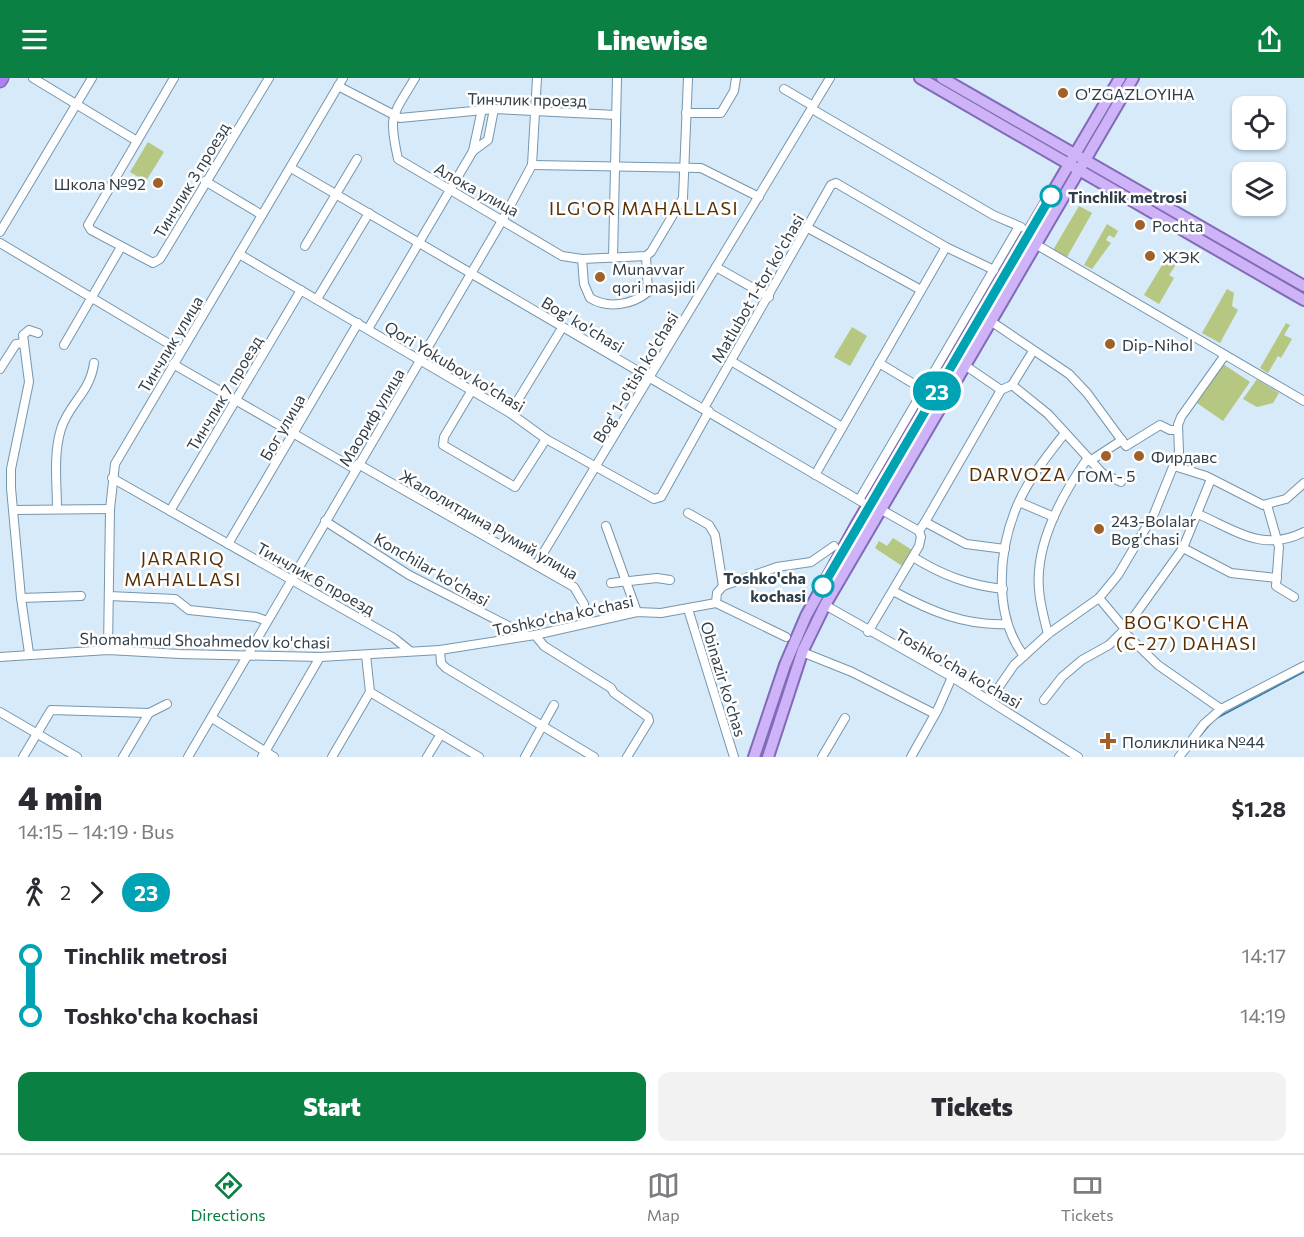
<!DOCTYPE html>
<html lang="en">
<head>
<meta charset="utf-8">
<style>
	body { margin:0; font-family:Commissioner,sans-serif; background:#f2f2f3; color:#2b2b33; height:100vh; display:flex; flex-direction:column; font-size:22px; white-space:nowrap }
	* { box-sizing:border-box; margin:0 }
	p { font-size:20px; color:#7c7c81 }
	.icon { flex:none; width:33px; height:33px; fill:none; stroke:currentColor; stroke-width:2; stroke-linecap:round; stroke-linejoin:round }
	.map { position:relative; height:679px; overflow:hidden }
	.drawer { display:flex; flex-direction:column; background:#fff; flex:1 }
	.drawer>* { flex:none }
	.badge { padding:0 12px; border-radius:20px; font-size:21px; line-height:39px }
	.tools { position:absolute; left:1232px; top:18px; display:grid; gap:12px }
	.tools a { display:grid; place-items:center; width:54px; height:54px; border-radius:12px; background:#fff; box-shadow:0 2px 4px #0004; font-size:30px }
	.map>.badge { position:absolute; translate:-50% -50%; box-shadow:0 0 0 3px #fff }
	.legs { display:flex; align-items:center; gap:9px; height:66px; padding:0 18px; font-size:20px }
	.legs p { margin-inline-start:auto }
	.summary { display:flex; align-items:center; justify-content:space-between; height:102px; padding:0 18px }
	h1 { font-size:33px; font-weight:800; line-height:45px }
	.cta { display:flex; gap:12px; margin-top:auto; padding:12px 18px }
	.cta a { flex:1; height:69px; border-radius:12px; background:#0b8043; color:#fff; font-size:24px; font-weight:800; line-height:69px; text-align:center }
	.cta a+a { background:#f2f2f3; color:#2b2b33 }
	ul { padding:0 18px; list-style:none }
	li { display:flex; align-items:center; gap:21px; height:60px; font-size:22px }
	li i { display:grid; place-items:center; width:9px; height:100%; margin:0 8px; background:currentColor }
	li i::after { content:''; width:15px; height:15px; margin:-8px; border:4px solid; border-radius:50%; background:#fff }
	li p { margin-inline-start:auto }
	li:first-child i { background:linear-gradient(#0000 50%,currentColor 0) }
	li:last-child i { background:linear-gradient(currentColor 50%,#0000 0) }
	header { display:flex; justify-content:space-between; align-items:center; height:78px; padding:0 18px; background:#0b8043; color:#fff; font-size:27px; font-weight:800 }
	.tab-bar { display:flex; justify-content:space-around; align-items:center; height:84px; border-top:2px solid #e1e1e2; background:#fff; font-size:16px; color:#7c7c81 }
	.tab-bar a { display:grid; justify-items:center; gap:3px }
	.tab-bar .on { color:#0b8043 }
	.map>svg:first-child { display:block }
	.green { fill:#b5c780 }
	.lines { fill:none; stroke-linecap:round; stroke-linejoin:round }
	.stream { stroke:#3079a5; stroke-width:1.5 }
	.minor-casing { stroke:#7696ae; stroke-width:10 }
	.major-casing { stroke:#826ab8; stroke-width:14 }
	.highway-casing { stroke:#826ab8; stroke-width:15 }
	.minor { stroke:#fff; stroke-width:8 }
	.major { stroke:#ceb3f8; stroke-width:10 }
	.highway { stroke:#ae81f4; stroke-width:12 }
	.line-1-casing { stroke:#fff; stroke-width:14 }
	.line-1 { stroke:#00a3b4; stroke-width:9 }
	.poi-dot { fill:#9f6127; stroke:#fff; stroke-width:2 }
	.stop-1-dot { fill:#fff; stroke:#00a3b4; stroke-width:3 }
	.labels { text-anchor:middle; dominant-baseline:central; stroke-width:5; stroke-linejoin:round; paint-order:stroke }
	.poi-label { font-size:16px; fill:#313e48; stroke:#fff; text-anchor:start }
	.street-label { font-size:16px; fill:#313e48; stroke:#fff }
	.stop-label { font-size:16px; font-weight:bold; fill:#313e48; stroke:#fff; text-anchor:start }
	.neighbourhood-label { font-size:18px; letter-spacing:1.5px; fill:#582f03; stroke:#fff }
</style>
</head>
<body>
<header><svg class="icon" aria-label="menu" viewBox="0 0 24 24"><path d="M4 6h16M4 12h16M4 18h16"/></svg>Linewise<svg class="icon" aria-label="share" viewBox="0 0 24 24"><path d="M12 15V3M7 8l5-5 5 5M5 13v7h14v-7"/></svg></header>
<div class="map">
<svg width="1304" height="679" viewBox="0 0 1304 679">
	<rect width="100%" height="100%" fill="#d6eaf9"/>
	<g class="green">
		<path d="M148 64 164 74 146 103 130 94Z"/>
		<path d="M1079 128 1092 135 1067 179 1053 172Z"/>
		<path d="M1107 146 1118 153 1114 160 1109 157 1106 162 1111 165 1092 191 1084 187Z"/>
		<path d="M1167 179 1177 185 1169 197 1174 200 1159 226 1144 217Z"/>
		<path d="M1227 211 1234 215 1232 228 1238 232 1220 265 1202 255Z"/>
		<path d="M1286 245 1290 247 1284 257 1292 261 1281 280 1278 278 1268 295 1260 290Z"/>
		<path d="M852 249 867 258 850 288 834 279Z"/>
		<path d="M1223 286 1250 304 1223 343 1197 325Z"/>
		<path d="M1257 301 1279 315 1273 325 1257 329 1243 321Z"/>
		<path d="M893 460 912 472 902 488 875 470 879 463 887 468Z"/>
	</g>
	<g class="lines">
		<g class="stream">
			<path d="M1215 641 1304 594"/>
			<path d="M1201 657 1211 645"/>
		</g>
		<g class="minor-casing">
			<g id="minor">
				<path d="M33 0 137 63"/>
				<path d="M174 0 88 147 91 152 153 185 160 181 269 0"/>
				<path d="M415 0C392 39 388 36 398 81L562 178 582 181 646 178 651 174 683 120 688 0"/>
				<path d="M338 8 400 40 494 31 616 37"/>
				<path d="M784 11 813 28"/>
				<path d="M812 31 993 137 1021 149"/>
				<path d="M686 35H721L734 13 736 0"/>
				<path d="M473 73 488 62 494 31"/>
				<path d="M532 87 701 90 759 119"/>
				<path d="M291 90 862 424"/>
				<path d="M205 103 262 137"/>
				<path d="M808 150 921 212"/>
				<path d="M0 154 92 0"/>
				<path d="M0 165 181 273"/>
				<path d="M1037 167 1304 323"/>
				<path d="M305 168 357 81"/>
				<path d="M239 176 510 335 546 361 654 421 661 419 709 333"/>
				<path d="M613 180 617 0"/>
				<path d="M582 181 584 206 590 220C608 231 632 227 648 214L646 178"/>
				<path d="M716 189 769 219"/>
				<path d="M317 221 369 135"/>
				<path d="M992 244 1069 296 1087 315 1126 368 1160 347 1170 352H1178"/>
				<path d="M368 251 473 73 482 31"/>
				<path d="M64 267 121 169"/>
				<path d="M731 283 842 349"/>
				<path d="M879 285 924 312"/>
				<path d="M173 286 355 391"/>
				<path d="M966 288 1001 312"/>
				<path d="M0 291 16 266 24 265"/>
				<path d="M1012 307 1048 336 1102 395 1121 404"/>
				<path d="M472 312 444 359 443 367 515 409 546 361"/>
				<path d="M704 330 831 107 836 105 946 169 994 192"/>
				<path d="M510 335 562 250"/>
				<path d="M1090 383 1122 362"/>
				<path d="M358 386 574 509 584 526 586 545"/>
				<path d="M1174 388 1206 398 1263 427 1286 421 1304 405"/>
				<path d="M815 397 946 169"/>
				<path d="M112 400 394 560 410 573"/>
				<path d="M859 422 1018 150"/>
				<path d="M1019 424 1054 439"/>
				<path d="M1267 427 1279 469 1276 508 1294 519"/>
				<path d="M57 431C57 405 53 377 61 351 69 325 90 315 94 285"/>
				<path d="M880 431 919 453 925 444 966 466 1005 471"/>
				<path d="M14 432 110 431"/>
				<path d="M170 433 301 212"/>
				<path d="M688 435 709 447 715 457 723 508"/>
				<path d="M1198 436C1235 452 1263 475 1304 454"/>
				<path d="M325 443 409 497 528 558"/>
				<path d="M925 444 1001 312 1012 307 1033 273"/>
				<path d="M606 448 637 534"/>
				<path d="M228 466 358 245"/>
				<path d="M1183 470 1231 495 1277 500"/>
				<path d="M913 479C942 497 968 507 1003 511"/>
				<path d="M536 487 830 0"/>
				<path d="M611 505 657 500 670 502"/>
				<path d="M893 513C930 533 965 548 1007 546"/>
				<path d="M109 518 175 521 189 532 256 539 267 543"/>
				<path d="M21 520 81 518"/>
				<path d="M1099 520 1125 551"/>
				<path d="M716 525 717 515 723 508 777 489 811 484 834 468"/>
				<path d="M825 527 952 599 1078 679"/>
				<path d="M688 531 734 679"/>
				<path d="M1123 553 1158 587 1221 631"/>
				<path d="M868 554 919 468 921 459 919 453"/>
				<path d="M1048 556C1044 541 1040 526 1039 511 1035 465 1062 417 1087 381"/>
				<path d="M535 557 544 568 611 610 614 615 648 639 649 643 627 679"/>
				<path d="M108 572 110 431 115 386 343 0"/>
				<path d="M440 572 441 585 446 590 594 679"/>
				<path d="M802 574 852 594 935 636"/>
				<path d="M29 575 21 520 11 410V391L29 304 23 257 29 252 38 255"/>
				<path d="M366 577 370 614"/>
				<path d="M1024 578C993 537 998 473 1017 428 1029 400 1047 378 1065 355"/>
				<path d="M0 579 108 572 180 576 320 579 440 572 535 557 637 534 661 535 716 525 786 559"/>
				<path d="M370 614 479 679"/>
				<path d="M990 622 1014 587 1048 556 1099 520 1118 497 1154 436 1179 374 1178 347 1181 339 1225 277"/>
				<path d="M1044 622 1062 599 1082 582 1109 567 1125 551 1183 470 1211 401"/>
				<path d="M0 634 77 679"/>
				<path d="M212 640 274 679"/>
				<path d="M23 679 51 632 149 635"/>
				<path d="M123 679 149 635 167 626"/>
				<path d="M188 679 503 141 532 87 537 0"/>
				<path d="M262 679 320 579"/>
				<path d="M332 679 370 614"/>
				<path d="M427 679 441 656"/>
				<path d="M525 679 554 627"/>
				<path d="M822 679 845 640"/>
				<path d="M911 679 938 631 952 599"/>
				<path d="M1179 679 1204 646 1221 631 1304 588"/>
			</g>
		</g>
		<g class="major-casing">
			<g id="major">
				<path d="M920 0 1304 222"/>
				<path d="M942 0 1304 208"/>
				<path d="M754 679 785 587 806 538 858 444 1120 0"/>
				<path d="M768 679 803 572 825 527 1133 0"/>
			</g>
		</g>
		<g class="highway-casing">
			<path id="highway" d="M0 3 2 0"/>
		</g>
		<use href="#minor" class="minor"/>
		<use href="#major" class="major"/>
		<use href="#highway" class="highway"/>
	</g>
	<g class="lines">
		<g class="line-1-casing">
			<path id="line-1" d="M823 508 1051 118"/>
		</g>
		<use href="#line-1" class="line-1"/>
	</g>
	<g class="poi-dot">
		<circle cx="1063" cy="15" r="6"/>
		<circle cx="158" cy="105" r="6"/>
		<circle cx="1140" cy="147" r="6"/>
		<circle cx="1150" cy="178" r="6"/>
		<circle cx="600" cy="199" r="6"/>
		<circle cx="1110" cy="266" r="6"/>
		<circle cx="1106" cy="378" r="6"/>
		<circle cx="1139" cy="378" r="6"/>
		<circle cx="1099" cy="451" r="6"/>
		<path d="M1105 654h6v6h6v6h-6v6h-6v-6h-6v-6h6z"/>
	</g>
	<g class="stop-1-dot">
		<circle cx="1051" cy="118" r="10"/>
		<circle cx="823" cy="508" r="10"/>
	</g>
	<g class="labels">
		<g class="poi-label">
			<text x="1075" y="15">O'ZGAZLOYIHA</text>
			<text x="146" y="105" text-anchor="end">Школа №92</text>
			<text x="1152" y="147">Pochta</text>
			<text x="1162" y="178">ЖЭК</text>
			<text x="612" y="190">Munavvar<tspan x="612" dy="18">qori masjidi</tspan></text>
			<text x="1122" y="266">Dip-Nihol</text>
			<text x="1151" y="378">Фирдавс</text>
			<text x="1106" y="397" text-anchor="middle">ГОМ - 5</text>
			<text x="1111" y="442">243-Bolalar<tspan x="1111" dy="18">Bog'chasi</tspan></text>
			<text x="1122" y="663">Поликлиника №44</text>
		</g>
		<g class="street-label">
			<text transform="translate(527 21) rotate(1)">Тинчлик проезд</text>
			<text transform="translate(191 102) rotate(-59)">Тинчлик 3 проезд</text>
			<text transform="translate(477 111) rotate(29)">Алока улица</text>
			<text transform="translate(757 210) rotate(-60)">Matlubot 1-tor ko'chasi</text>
			<text transform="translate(583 246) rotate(31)">Bog' ko'chasi</text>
			<text transform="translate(170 266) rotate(-59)">Тинчлик улица</text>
			<text transform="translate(455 288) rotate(31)">Qori Yokubov ko'chasi</text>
			<text transform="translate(635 299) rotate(-59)">Bog' 1-o'tish ko'chasi</text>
			<text transform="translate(224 315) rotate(-59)">Тинчлик 7 проезд</text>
			<text transform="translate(371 339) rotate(-59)">Маориф улица</text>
			<text transform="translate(282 349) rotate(-60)">Бог улица</text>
			<text transform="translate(489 446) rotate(30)">Жалолитдина Румий улица</text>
			<text transform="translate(432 491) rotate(30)">Konchilar ko'chasi</text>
			<text transform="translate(316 500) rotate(29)">Тинчлик 6 проезд</text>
			<text transform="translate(563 537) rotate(-12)">Toshkoʻcha koʻchasi</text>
			<text transform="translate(205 562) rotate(1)">Shomahmud Shoahmedov ko'chasi</text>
			<text transform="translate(959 590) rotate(30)">Toshko'cha ko'chasi</text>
			<text transform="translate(724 601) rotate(73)">Obinazir ko'chas</text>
		</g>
		<g class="stop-label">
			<text x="1068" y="118">Tinchlik metrosi</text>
			<text x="806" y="499" text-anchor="end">Toshko'cha<tspan x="806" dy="18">kochasi</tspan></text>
		</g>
		<g class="neighbourhood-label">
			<text x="644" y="130">ILG'OR MAHALLASI</text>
			<text x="1018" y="396">DARVOZA</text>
			<text x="183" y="480">JARARIQ<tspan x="183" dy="21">MAHALLASI</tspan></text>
			<text x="1187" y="544">BOG'KO'CHA<tspan x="1187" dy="21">(C-27) DAHASI</tspan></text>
		</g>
	</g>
</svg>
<div class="tools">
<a><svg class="icon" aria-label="locate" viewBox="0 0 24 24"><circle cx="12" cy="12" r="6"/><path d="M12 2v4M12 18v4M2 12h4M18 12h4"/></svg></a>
<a><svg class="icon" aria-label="layers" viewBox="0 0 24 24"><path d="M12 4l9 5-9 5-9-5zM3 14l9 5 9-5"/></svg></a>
</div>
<b class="badge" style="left:937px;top:313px;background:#00a3b4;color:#fff">23</b>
</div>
<section class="drawer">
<div class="summary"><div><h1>4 min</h1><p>14:15 – 14:19 · Bus</p></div><b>$1.28</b></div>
<div class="legs"><svg class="icon" aria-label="walk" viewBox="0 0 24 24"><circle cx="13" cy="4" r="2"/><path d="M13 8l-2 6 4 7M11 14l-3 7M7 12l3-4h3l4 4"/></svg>2<svg class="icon" aria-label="forward" viewBox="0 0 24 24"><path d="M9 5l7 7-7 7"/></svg><b class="badge" style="background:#00a3b4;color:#fff">23</b></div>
<ul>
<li><i style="color:#00a3b4"></i><b>Tinchlik metrosi</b><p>14:17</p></li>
<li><i style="color:#00a3b4"></i><b>Toshko'cha kochasi</b><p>14:19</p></li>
</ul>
<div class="cta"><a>Start</a><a>Tickets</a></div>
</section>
<nav class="tab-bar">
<a class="on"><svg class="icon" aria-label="directions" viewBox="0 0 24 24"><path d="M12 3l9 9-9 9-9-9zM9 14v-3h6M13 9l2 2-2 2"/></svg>Directions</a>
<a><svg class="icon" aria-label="map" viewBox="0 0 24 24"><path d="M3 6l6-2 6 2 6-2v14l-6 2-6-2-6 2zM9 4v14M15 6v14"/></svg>Map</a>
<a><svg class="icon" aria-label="tickets" viewBox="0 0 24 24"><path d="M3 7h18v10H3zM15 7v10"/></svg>Tickets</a>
</nav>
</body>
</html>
